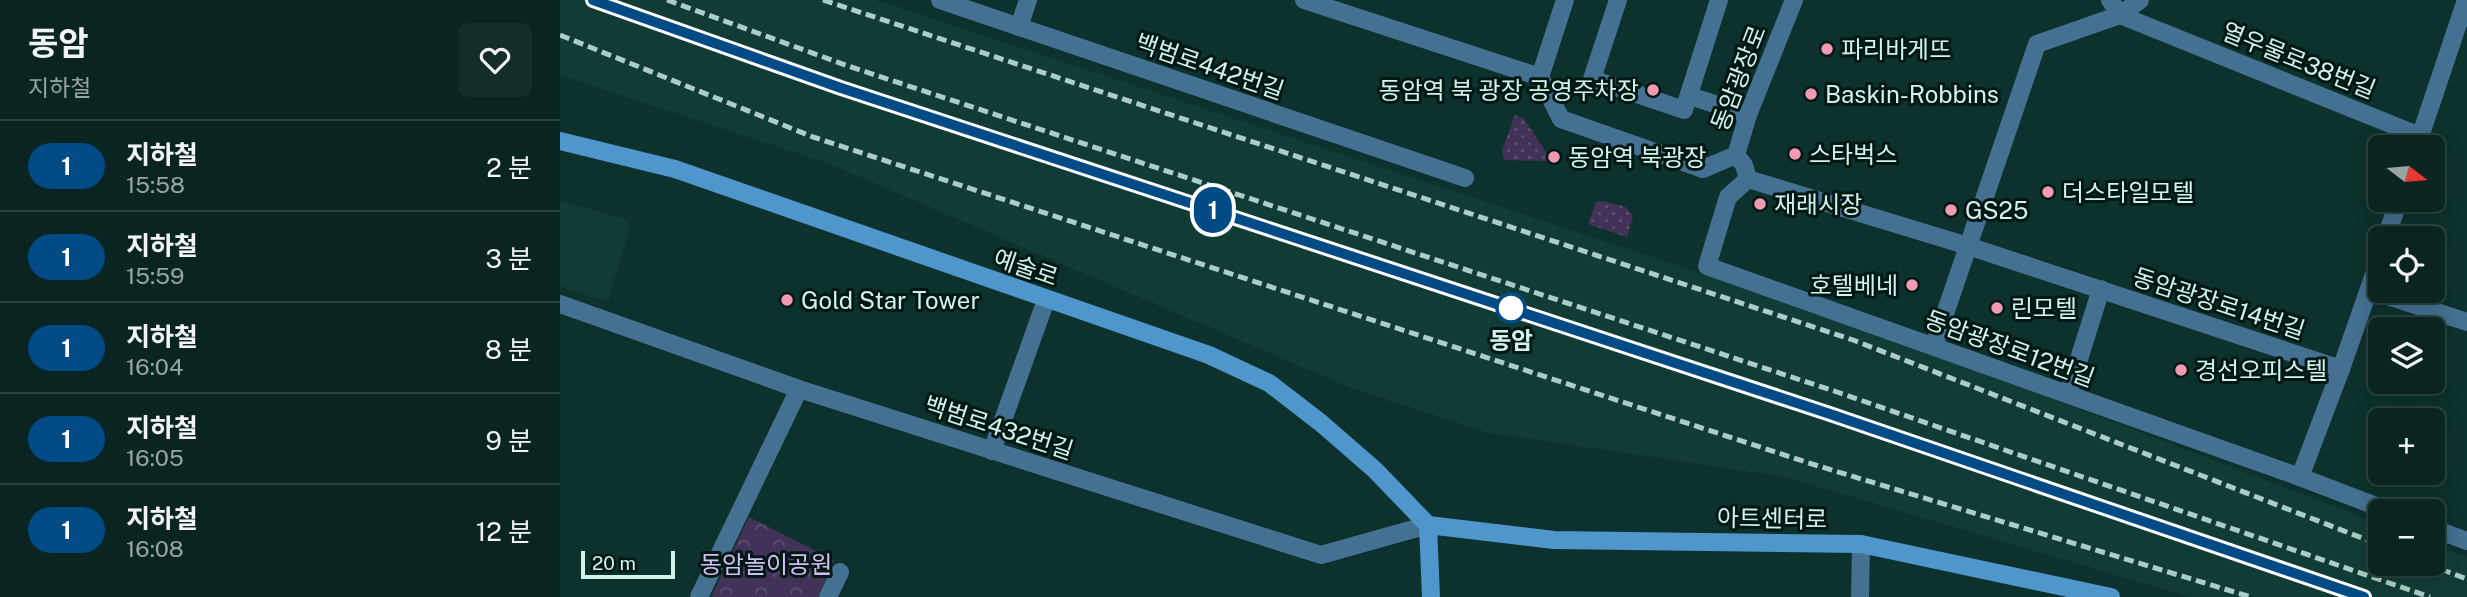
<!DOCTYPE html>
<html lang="ko">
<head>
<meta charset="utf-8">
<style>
	body { margin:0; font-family:"Public Sans","Noto Sans KR",sans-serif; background:#132d2a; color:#f1f3f6; height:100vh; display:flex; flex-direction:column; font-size:26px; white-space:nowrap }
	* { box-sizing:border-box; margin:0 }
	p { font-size:23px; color:#99a5a5 }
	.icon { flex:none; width:38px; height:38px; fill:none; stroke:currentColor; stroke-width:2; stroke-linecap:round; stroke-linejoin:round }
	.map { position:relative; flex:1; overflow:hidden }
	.drawer { display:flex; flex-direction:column; background:#0a2521; width:560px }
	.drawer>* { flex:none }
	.badge { padding:0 14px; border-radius:23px; font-size:24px; line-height:46px }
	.needle { width:46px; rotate:106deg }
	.fabs { position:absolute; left:1808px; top:135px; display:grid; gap:14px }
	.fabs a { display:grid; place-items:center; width:77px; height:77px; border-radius:10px; background:#0a2521; box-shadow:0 4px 18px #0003,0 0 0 2px #2a423f; font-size:35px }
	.scale { position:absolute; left:21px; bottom:18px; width:94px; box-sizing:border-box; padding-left:7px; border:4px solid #d2f3ec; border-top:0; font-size:19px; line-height:24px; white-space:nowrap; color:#d2f3ec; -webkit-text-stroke:5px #001814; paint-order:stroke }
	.map>.badge { position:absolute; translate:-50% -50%; box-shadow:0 0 0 4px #fff }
	.round { display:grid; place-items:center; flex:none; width:74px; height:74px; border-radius:10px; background:#132d2a }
	.headline { display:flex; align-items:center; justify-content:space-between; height:119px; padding:0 28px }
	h1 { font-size:33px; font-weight:700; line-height:52px }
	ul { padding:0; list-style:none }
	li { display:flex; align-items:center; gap:21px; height:91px; padding:0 28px; border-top:2px solid #2a423f }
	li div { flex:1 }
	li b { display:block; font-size:26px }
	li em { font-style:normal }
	li .badge { min-width:77px; font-weight:700; text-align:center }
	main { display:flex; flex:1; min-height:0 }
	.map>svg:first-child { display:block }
	.built { fill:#113c36 }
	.grass { fill:url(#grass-dots) }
	.park { fill:url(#park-crowns) }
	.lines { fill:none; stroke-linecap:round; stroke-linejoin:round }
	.lane { stroke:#447091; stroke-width:18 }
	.street { stroke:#447091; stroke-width:18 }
	.secondary { stroke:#4e96cb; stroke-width:18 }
	.rail { stroke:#accdc7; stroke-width:5; stroke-dasharray:10 5; stroke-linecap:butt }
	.line-casing { stroke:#fff; stroke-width:16 }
	.line { stroke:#004a85; stroke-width:10 }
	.poi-dot { fill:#f19ab1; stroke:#001814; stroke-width:2.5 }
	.stop-dot { fill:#fff; stroke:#004a85; stroke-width:3.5 }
	.labels { text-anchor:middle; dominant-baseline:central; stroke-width:6; stroke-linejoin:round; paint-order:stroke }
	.poi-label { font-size:24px; fill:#d2f3ec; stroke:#001814; text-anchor:start }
	.street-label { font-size:24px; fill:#d2f3ec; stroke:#001814 }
	.stop-label { font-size:24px; font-weight:bold; fill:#d2f3ec; stroke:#001814 }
	.park-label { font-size:24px; fill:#d2bef3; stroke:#001814 }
</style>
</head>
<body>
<main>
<section class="drawer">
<div class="headline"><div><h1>동암</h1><p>지하철</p></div><a class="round"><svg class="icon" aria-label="heart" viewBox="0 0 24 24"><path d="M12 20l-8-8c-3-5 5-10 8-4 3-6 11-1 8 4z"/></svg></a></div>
<ul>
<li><span class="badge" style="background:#004a85;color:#fff">1</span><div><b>지하철</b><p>15:58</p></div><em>2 분</em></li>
<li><span class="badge" style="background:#004a85;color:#fff">1</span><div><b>지하철</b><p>15:59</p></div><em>3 분</em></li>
<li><span class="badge" style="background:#004a85;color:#fff">1</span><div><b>지하철</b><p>16:04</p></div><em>8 분</em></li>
<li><span class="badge" style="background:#004a85;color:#fff">1</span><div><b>지하철</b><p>16:05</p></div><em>9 분</em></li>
<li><span class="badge" style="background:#004a85;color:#fff">1</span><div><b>지하철</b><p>16:08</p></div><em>12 분</em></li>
</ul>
</section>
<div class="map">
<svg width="1907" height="597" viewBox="0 0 1907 597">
	<defs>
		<pattern id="grass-dots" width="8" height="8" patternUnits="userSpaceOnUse" patternTransform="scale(1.75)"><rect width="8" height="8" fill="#423258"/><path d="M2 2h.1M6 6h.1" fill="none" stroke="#5c5070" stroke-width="1.8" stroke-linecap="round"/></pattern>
		<pattern id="park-crowns" width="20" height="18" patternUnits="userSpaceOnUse" patternTransform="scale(1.75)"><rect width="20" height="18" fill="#423258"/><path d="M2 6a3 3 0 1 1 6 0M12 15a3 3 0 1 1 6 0" fill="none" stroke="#5c5070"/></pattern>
	</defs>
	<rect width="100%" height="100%" fill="#0d312c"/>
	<g class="built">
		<path d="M0 0H316L1313 330 1820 524V564H1872L1873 544 1907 557V597H1630L1225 477 925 432 791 388 267 163 0 75Z"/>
		<path d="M0 201 66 219 70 227 48 301 0 287Z"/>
	</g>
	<g class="grass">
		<path d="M955 115 964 119 988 155 987 161 944 160 942 150Z"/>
		<path d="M1042 201 1066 207 1073 216 1067 237 1028 224 1036 202Z"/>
	</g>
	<path class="park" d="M189 517 274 560 258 597H151Z"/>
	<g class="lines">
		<g class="lane">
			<path d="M380 0 905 178"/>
			<path d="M1176 155 1184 165 1188 179 1168 197 1147 266 1740 477 1829 511"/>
			<path d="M0 304 239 389 761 555 868 525"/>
			<path d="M432 451 486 300"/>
			<path d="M1740 477 1781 369"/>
			<path d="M1872 528 1907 541"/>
			<path d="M139 597 239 389"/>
			<path d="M268 597 280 572"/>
			<path d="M1300 597 1301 544"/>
		</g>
		<g class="street">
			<path d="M744 0 980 77"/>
			<path d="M1005 0 980 77 1001 119 1143 169 1176 155 1188 115 1234 0"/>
			<path d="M1058 0 1032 79 1124 110 1159 0"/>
			<path d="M1550 0 1560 15 1860 136"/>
			<path d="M459 27 468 0"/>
			<path d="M1130 96 1188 115"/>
			<path d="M1857 146 1906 0"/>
			<path d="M1188 179 1408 246 1781 369 1820 257"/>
			<path d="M1826 238 1839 200"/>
			<path d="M1809 290 1907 322"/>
			<path d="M1374 346 1477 44 1560 15 1580 0"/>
			<path d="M1508 394 1541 289"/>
		</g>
		<g class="secondary">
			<path d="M0 141 115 169 649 355 709 383 761 423 815 470 868 525"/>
			<path d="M868 525 994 540 1301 544 1551 597"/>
			<path d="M868 525 871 597"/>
		</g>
		<g class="rail">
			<path d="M33 0 281 87 1270 414 1804 597"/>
			<path d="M107 0 288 66 1277 392 1870 597"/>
			<path d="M263 0 1293 340 1820 545"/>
			<path d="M0 35 253 137 1252 464 1691 597"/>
			<path d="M1867 564 1907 579"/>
		</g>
	</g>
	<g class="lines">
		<g class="line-casing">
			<path id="line" d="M33 0 281 88 1270 414 1804 597"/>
		</g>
		<use href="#line" class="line"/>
	</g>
	<g class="poi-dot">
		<circle cx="1267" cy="49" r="7"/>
		<circle cx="1093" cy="90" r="7"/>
		<circle cx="1251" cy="94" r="7"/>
		<circle cx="1235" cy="154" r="7"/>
		<circle cx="994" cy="157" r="7"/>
		<circle cx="1488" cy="192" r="7"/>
		<circle cx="1200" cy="204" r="7"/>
		<circle cx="1391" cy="210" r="7"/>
		<circle cx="1352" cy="285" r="7"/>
		<circle cx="227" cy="300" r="7"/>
		<circle cx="1437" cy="308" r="7"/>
		<circle cx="1621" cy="370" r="7"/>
	</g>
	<circle class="stop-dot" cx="951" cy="308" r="14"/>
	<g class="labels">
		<g class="poi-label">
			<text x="1281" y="49">파리바게뜨</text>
			<text x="1079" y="90" text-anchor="end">동암역 북 광장 공영주차장</text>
			<text x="1265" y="94">Baskin-Robbins</text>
			<text x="1249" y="154">스타벅스</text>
			<text x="1008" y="157">동암역 북광장</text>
			<text x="1502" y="192">더스타일모텔</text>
			<text x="1214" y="204">재래시장</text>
			<text x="1405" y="210">GS25</text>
			<text x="1338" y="285" text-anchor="end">호텔베네</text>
			<text x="241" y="300">Gold Star Tower</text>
			<text x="1451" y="308">린모텔</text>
			<text x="1635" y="370">경선오피스텔</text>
		</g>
		<g class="street-label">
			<text transform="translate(1739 60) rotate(22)">열우물로38번길</text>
			<text transform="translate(650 66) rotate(19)">백범로442번길</text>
			<text transform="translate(1178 78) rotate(-69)">동암광장로</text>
			<text transform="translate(466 267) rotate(19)">예술로</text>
			<text transform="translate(1659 303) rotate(18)">동암광장로14번길</text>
			<text transform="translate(1450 348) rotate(20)">동암광장로12번길</text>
			<text transform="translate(439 427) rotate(18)">백범로432번길</text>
			<text transform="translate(1212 518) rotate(1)">아트센터로</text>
		</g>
		<g class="stop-label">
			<text x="951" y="340">동암</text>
		</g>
		<g class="park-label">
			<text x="206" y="564">동암놀이공원</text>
		</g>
	</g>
</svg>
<div class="fabs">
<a><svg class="needle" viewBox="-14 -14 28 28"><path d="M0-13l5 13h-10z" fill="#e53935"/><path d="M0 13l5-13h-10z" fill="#99a5a5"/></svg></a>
<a><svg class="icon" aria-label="locate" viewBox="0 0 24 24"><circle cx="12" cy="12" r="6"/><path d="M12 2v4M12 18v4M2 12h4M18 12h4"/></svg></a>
<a><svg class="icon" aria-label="layers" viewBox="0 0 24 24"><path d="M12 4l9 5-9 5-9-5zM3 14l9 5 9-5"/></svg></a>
<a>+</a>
<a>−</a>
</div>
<div class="scale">20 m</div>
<b class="badge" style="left:653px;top:210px;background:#004a85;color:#fff">1</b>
</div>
</main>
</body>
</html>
